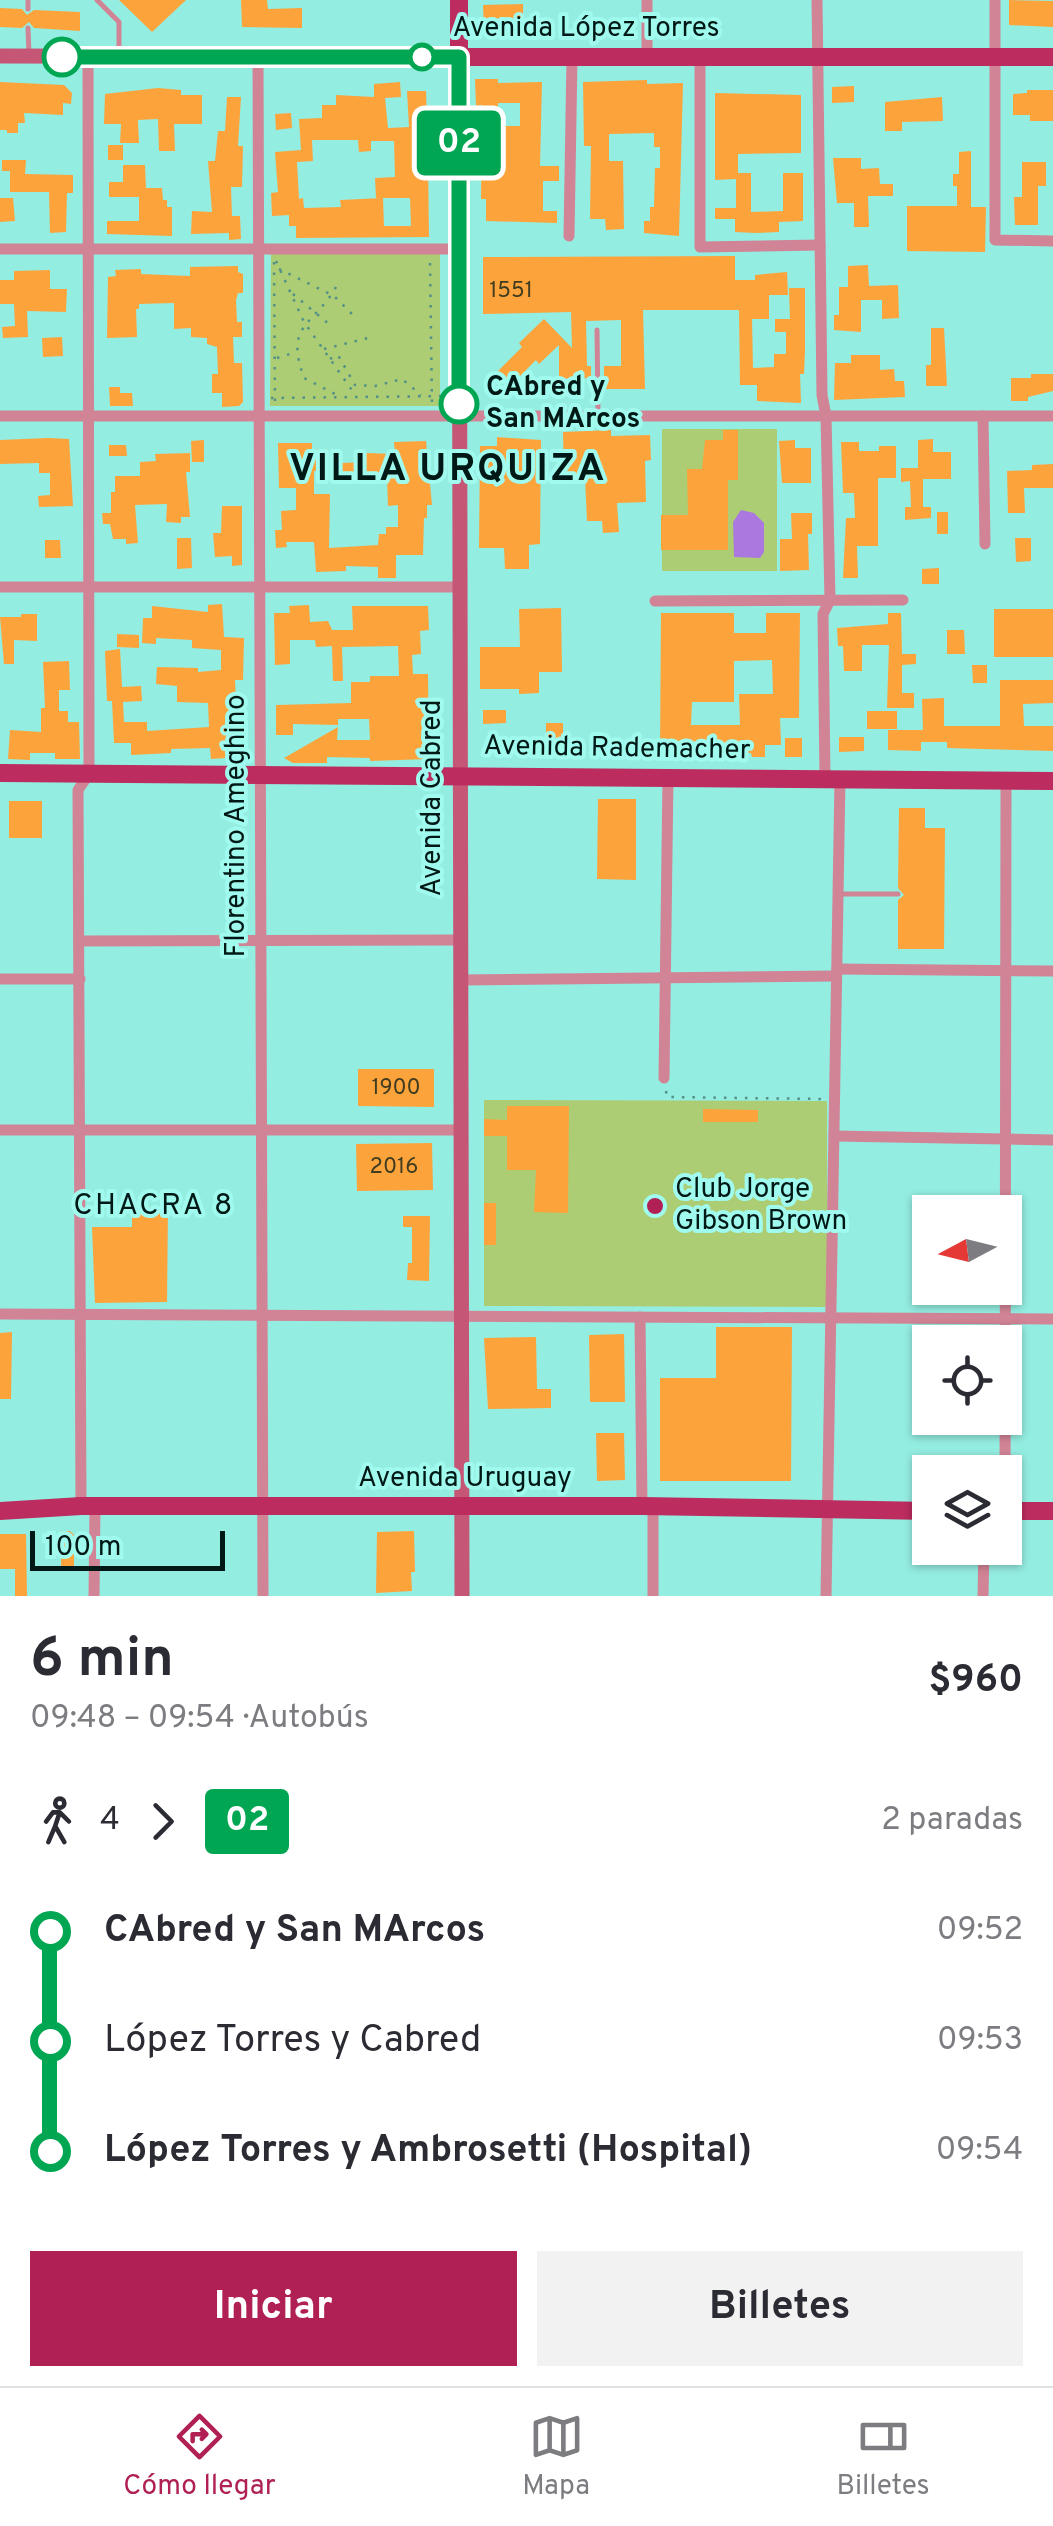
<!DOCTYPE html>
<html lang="es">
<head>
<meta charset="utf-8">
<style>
	body { margin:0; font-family:Overpass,sans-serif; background:#f2f2f3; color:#2b2b33; height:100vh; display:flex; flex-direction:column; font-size:38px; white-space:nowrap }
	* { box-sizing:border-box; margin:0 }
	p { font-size:32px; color:#7c7c81 }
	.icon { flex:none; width:55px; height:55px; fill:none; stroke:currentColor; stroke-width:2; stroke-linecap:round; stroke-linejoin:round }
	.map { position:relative; height:1596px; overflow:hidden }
	.drawer { display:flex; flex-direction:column; background:#fff; flex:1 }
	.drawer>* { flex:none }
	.badge { padding:0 20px; border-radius:8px; font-size:35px; line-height:65px }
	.needle { width:65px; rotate:263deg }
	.tools { position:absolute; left:912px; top:1195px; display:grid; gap:20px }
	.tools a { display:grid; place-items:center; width:110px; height:110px; border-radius:0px; background:#fff; box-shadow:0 2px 8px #0004; font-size:50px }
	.scale { position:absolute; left:30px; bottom:25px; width:195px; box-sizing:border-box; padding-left:10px; border:5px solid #001916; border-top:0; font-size:28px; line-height:35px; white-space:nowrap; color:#001916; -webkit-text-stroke:8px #a1faee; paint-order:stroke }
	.map>.badge { position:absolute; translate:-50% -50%; box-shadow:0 0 0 5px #fff }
	.legs { display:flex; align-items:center; gap:15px; height:110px; padding:0 30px; font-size:32px }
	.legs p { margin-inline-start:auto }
	.overview { display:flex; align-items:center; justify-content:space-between; height:170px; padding:0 30px }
	h1 { font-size:55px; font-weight:700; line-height:75px }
	.action { display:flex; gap:20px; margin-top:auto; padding:20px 30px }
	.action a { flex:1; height:115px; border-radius:0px; background:#b02055; color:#fff; font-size:40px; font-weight:700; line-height:115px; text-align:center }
	.action a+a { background:#f2f2f3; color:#2b2b33 }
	ul { padding:0 30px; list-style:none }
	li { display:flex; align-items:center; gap:35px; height:110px; font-size:38px }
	li i { display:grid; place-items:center; width:15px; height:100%; margin:0 12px; background:currentColor }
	li i::after { content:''; width:25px; height:25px; margin:-12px; border:8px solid; border-radius:50%; background:#fff }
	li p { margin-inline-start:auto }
	li:first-child i { background:linear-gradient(#0000 50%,currentColor 0) }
	li:last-child i { background:linear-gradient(currentColor 50%,#0000 0) }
	.tabs { display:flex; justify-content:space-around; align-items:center; height:140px; border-top:2px solid #e1e1e2; background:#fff; font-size:28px; color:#7c7c81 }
	.tabs a { display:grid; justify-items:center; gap:5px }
	.tabs .on { color:#b02055 }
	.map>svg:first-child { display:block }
	.green { fill:#adcd75 }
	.water { fill:#aa78de }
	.building { fill:#fda33c; fill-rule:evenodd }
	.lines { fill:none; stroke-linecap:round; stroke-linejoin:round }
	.path { stroke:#539087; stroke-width:2.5; stroke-dasharray:2.5 8; stroke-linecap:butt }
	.service { stroke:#d18496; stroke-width:5 }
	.minor { stroke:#d18496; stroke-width:11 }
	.secondary { stroke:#c65675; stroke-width:15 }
	.primary { stroke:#bc2c5e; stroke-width:18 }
	.line-1-casing { stroke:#fff; stroke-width:22 }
	.line-1 { stroke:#00a651; stroke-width:15 }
	.stop-1-dot { fill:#fff; stroke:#00a651; stroke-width:5 }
	.poi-dot { fill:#b02055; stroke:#a1faee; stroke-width:4 }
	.labels { text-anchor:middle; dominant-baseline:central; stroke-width:8; stroke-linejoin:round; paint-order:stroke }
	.number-label { font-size:22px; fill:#3f3c20 }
	.street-label { font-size:28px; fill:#001916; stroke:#a1faee }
	.stop-label { font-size:28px; font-weight:bold; fill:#001916; stroke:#a1faee; text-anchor:start }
	.poi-label { font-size:28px; fill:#001916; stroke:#a1faee; text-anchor:start }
	.neighbourhood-label { font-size:30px; letter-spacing:2.5px; fill:#001916; stroke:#a1faee }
	.district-label { font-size:38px; font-weight:bold; letter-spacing:2.5px; fill:#001916; stroke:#a1faee }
</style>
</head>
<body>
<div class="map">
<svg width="1053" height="1596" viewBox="0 0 1053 1596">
	<rect width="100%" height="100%" fill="#94ede1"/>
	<g class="green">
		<path d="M271 251H440V406H270Z"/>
		<rect x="662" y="429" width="115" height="142"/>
		<path d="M484 1100 827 1101V1307L484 1306Z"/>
	</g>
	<path class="water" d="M741 510 754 513 764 523V552L760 558 734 557 733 522Z"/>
	<g class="building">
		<path d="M119 0H186L152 32Z"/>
		<path d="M241 0H267L268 9 302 8V28L242 27Z"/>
		<path d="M1009 0 1053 1V27L1009 25Z"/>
		<path d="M523 4V27L484 29 483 5Z"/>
		<path d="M0 8 22 9 27 15 34 10 80 12V31L34 28 29 22 22 28 0 27Z"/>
		<path d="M475 79H498V83L542 82 540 166H559V181H543V211H557V223L486 221V199H481L482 105 476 106ZM498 103H520V126H498Z"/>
		<path d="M647 80V84L683 83 679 236 644 233V221H650V207H654L655 168H660V147H654V133L609 134V161H623L624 229 606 230 605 219H590L591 146H584L583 82Z"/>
		<path d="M0 82 64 85 72 93 71 104 63 103V115L24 113 25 123H18V133H7V130H0Z"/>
		<path d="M400 82 401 97 385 98 388 128 409 127 407 91H426L427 122H419L421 160H428L429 237 296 238V226H289V215L272 216 271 193 278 192 275 152 301 150 299 119 322 118V105H336V95L374 97V84ZM312 140H358L359 152 371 151V141H394L395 177 375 178 376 198H382L340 200 341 207 304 208 303 198 299 199 297 162 313 161ZM383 198H410L411 226H384Z"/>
		<path d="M854 86V102L832 103V87Z"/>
		<path d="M158 88 181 90V95H202V124H174L175 151H159L158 119 138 120 139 143H120L121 124H104L105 94Z"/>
		<path d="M1027 90H1053V121H1030V115H1013V94L1027 93Z"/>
		<path d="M715 93 801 95V153L738 154V173H751V212L783 211V173H803V221L779 222V232L755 233 735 232V219H715V208H736V179L715 180Z"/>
		<path d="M227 97H241L238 146H243L242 187H231L232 216H240L241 239 229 240V233L191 234 192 211 212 212 208 161H215L218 131H225Z"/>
		<path d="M942 97 943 121 902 122V131H885V102Z"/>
		<path d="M291 113 292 128 276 130 275 114Z"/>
		<rect x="108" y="145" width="15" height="15"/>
		<path d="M971 151V207H986L985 252 907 251V206H957V186H953V174H959V152Z"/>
		<path d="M833 158H861V169L879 168 880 184H893V196H868L869 227H854V203H837Z"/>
		<path d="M2 160H26L25 174 73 175V193H67L66 232 50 233 49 192H10V171H2Z"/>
		<path d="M1022 162H1046V186H1038V225H1015L1014 197H1022Z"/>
		<path d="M123 165H145L146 188H162L163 200H167V207H172V236L107 234V221H139V197H109V182H123Z"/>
		<path d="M0 198H13L15 221 0 222Z"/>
		<path d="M735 256V280H755V275L787 272 788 295H769V319H752L753 368 774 367V354H786V332H775V319H790L789 288H805V351L804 374H800L801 403 757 401V385H740L739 310H643L645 389H604V366H621V320L586 321 587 366H591V378L559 379V345L539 364 536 360 509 387 496 373 522 347 519 343 544 319 572 348 571 312 483 314V257Z"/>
		<path d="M868 265 869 286 898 285 899 318 882 319V300H861V332L834 330V315H839V287H848V266Z"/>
		<path d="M238 266V272L243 274V293H238L236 300 237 322H242V337H233L234 363H242L243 402 239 406 222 407V393H212V374H218L217 347 207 344V338L191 337V328L174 329V303L139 304V309H136L137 337 107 338 108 277 116 276 115 270 141 269V274L190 276V267Z"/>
		<path d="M50 270V289H67L66 312 27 311 28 337 3 338 2 327 15 326 14 304H0V280H14V271Z"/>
		<path d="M931 328H944L947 386H926V365H931Z"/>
		<path d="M62 337 63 356 43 357 42 338Z"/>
		<path d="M851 355H880V370L894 369 895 381H904L905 397 834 400 835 363H851Z"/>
		<path d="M1031 374H1053V391L1028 397V401H1011V378H1031Z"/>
		<path d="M109 387H120V393H132L133 406H110Z"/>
		<path d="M611 430V436L650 435 651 460 645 461 646 502 617 503 619 532 603 533 602 521H587L585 478H564L563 432Z"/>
		<path d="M723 430H738V480H728V550H661V515H688L687 469H702L705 440H723Z"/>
		<path d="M497 437 541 440 540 544 529 545V569H505L504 548H479L480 446H497Z"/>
		<path d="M48 438 69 439 73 506 39 507 38 496 50 495V473H39V463L0 464V440Z"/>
		<path d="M933 439V452H951V479H923V507H931V518L905 520V507H911L910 481 901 482V468H918V440Z"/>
		<path d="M204 440V462H192L191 441Z"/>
		<path d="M795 440V448H811V483H782L779 441Z"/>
		<path d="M426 441 432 505H427V518H424L423 555H396V578H378V567L346 566V571L316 572 314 542H286L287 547 276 548 275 530H282L281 511 296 510V488H279L278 443H312V450L327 449 328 471H314V494H330L329 548 378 545 379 534H386V527H398V505L388 506 387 478 342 479V463L366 462V453L395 454 394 442Z"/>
		<path d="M841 442H859V451H879V446H896V478H878V546H857L858 578H843L846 518H855L854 493H843Z"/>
		<path d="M109 445H126L127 456H109Z"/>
		<path d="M190 453V472H186L190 517H181V523L166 522 167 504 135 505 138 543 126 544V539H113L110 524H103L102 513H111V492H115V476H140V462L156 461 155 454Z"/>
		<path d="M1053 464V488H1024L1025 513H1008L1007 471 1032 470V465Z"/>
		<path d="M222 506H242V565L232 566V556L215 557 213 533H221Z"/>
		<rect x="937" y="512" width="11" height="22"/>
		<path d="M791 513H812V534H808L809 570 780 571V539H792Z"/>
		<path d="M177 538H191L192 568 177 569Z"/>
		<path d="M1015 538H1031V561L1016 562Z"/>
		<path d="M45 540H60L61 558H45Z"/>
		<path d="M939 568V584H922V569Z"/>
		<path d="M222 604 224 637 244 638 243 680H235L236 701H241L240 757 211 759 210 748 171 749V753L131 755V743H114L112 701H107L105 651 120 649 122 687 141 686 142 701 123 702 124 722H147V731L209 727 208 703 177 702V686L156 684 157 667 198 668V672L221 670V650L192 648V640L156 638V644L142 643 143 618H152V606L208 612V605Z"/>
		<path d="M309 605 310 622 328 621 332 630H353L352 606H428L429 630 420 631 421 654 412 655 413 674H428L429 759 370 761V758L327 757V763H293L284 758 338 727 337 740H370L369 719H338V725L293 724V735H276V705L351 703V682H370V676H399L398 646 342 647 343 681H333L332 646 316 647 315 640H290V664L275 665 274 613H290L289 606Z"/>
		<path d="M561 608 562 672H539V693L519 694V689H480V647H520L519 609Z"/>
		<rect x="994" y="609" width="59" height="48"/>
		<path d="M661 613H734V633H766V613H800L799 718H780L781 745H765V757H752L751 753H660ZM772 660 773 694H739L740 725H691L692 702H734V661Z"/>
		<path d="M888 613H901L902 654H916V664L902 665V693H914V708H887L889 645H862V671H844L843 646H838L837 628 888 624Z"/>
		<path d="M21 614H37V641L14 640V664H4L0 617H21Z"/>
		<path d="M947 630H964L965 654H947Z"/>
		<path d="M117 634 139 635V648L117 647Z"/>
		<path d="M69 661 70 690H59V711H68V722H79L80 759H55V753H30V760L8 759 10 730 41 732V708H45L43 662Z"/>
		<path d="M972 665H987V683H973Z"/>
		<path d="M1000 680H1053V703L1023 704 1024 726H1053V751L947 748V742H921V751L888 750V730H923L922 699 944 698V726H1000Z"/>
		<path d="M483 710H506V723L483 724Z"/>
		<rect x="867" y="711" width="30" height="18"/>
		<rect x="546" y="723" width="17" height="31"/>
		<path d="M839 737H864V751L839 752Z"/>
		<rect x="785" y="738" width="17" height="19"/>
		<path d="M598 799H636V880L597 879Z"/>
		<rect x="9" y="801" width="33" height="37"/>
		<path d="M899 808H925V828H945L944 949H898V900L904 895 898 888Z"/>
		<path d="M358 1069H434V1107L358 1106Z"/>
		<path d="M507 1106H569L568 1213 534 1212 536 1170H507V1136H484V1119L507 1120Z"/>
		<path d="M703 1109 758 1110V1122H703Z"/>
		<path d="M432 1143 433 1190 357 1191 356 1144Z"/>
		<rect x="484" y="1203" width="12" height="42"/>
		<path d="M132 1207 168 1208 167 1302 95 1303 92 1227H132Z"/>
		<path d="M403 1216H430L429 1281 407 1280 408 1263H412V1227H403Z"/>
		<path d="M716 1327H792L791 1481H660V1378H716Z"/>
		<path d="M12 1332 11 1399H0V1333Z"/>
		<path d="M624 1334 625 1402H590L589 1335Z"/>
		<path d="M536 1337 537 1389H551V1408L488 1409 484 1338Z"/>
		<path d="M596 1433H624L625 1480 597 1481Z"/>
		<path d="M61 1531H70L74 1535V1569H61Z"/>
		<path d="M414 1531 415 1572H411L412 1591 376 1593 377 1532Z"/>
		<path d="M0 1534H26L27 1596H15V1569H0Z"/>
	</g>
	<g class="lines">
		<g class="path">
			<path d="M276 261 304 322 356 396"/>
			<path d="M274 262 275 404"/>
			<path d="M430 263 432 405"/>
			<path d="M279 269 334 296 353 315"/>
			<path d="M336 287C314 326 284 323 304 378L337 395"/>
			<path d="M293 294 330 325"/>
			<path d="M324 349 368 338"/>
			<path d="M277 358 293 353"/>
			<path d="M330 359 338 355 355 385 375 386 402 379 421 395"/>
			<path d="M271 398 443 396"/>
			<path d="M666 1091 667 1097 823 1099"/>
		</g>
		<g class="service">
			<path d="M28 0V9"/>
			<path d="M97 0 119 22V52"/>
			<path d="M28 28 29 55"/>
			<path d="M597 330 598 413"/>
			<path d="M841 894H898"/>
		</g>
		<g class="minor">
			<path d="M817 0 822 395 826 416 830 600 823 614 825 779"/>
			<path d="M995 0V240L1053 241"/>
			<path d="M258 56 263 1596"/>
			<path d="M647 57V0"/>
			<path d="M700 57V247L820 245"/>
			<path d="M569 236 572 57"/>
			<path d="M0 249H459"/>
			<path d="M0 416H1053"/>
			<path d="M983 416 985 544"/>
			<path d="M0 587H460"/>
			<path d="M655 601 903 600"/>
			<path d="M80 941 460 940"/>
			<path d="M837 969 1053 971"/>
			<path d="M0 979H80"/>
			<path d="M460 980 836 976"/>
			<path d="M664 1078 668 777"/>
			<path d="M0 1130H461"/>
			<path d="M834 1136 1053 1140"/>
			<path d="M0 1314 1053 1319"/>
			<path d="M640 1317 642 1506"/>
			<path d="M81 1506 78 790 89 774 88 57"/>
			<path d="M653 1507V1596"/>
			<path d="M1005 1511 1006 780"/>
			<path d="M94 1596 95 1506"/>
			<path d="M826 1596 840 779"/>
			<path d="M983 1596 984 1548"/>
		</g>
		<path class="secondary" d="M0 56 459 57 462 1596"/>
		<g class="primary">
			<path d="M459 0V57H1053"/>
			<path d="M0 773 1053 781"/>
			<path d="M0 1511 81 1506H642L930 1511"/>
			<path d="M1005 1511H1053"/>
		</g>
	</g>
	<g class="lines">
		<g class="line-1-casing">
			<path id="line-1" d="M62 57H459V404"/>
		</g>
		<use href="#line-1" class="line-1"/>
	</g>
	<g class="stop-1-dot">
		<circle cx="62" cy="57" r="18"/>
		<circle cx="422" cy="57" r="12"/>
		<circle cx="459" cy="404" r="18"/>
	</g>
	<circle class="poi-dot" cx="655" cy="1206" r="10"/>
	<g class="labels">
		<g class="number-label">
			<text x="511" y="291">1551</text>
			<text x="396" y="1088">1900</text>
			<text x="394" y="1167">2016</text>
		</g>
		<g class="street-label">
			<text x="586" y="29">Avenida López Torres</text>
			<text transform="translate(617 749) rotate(1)">Avenida Rademacher</text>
			<text transform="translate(433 798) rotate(-90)">Avenida Cabred</text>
			<text transform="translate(237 826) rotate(-90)">Florentino Ameghino</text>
			<text x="465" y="1479">Avenida Uruguay</text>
		</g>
		<g class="stop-label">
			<text x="486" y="388">CAbred y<tspan x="486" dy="32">San MArcos</tspan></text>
		</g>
		<g class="poi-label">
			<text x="675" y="1190">Club Jorge<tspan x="675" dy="32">Gibson Brown</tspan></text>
		</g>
		<g class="neighbourhood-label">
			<text x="154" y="1206">CHACRA 8</text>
		</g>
		<g class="district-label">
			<text x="448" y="470">VILLA URQUIZA</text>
		</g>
	</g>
</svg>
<div class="tools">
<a><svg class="needle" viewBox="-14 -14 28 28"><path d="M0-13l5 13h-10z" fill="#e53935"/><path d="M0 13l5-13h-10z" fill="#7c7c81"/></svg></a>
<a><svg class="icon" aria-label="locate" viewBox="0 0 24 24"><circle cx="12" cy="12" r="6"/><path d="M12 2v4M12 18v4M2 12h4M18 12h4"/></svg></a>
<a><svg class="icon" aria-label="layers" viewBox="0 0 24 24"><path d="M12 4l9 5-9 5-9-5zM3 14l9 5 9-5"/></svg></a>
</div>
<div class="scale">100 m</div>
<b class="badge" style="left:459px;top:143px;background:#00a651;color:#fff">02</b>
</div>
<section class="drawer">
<div class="overview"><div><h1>6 min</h1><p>09:48 – 09:54 · Autobús</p></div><b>$960</b></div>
<div class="legs"><svg class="icon" aria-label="walk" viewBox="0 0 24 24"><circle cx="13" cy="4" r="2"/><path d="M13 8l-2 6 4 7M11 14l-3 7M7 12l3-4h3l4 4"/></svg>4<svg class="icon" aria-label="forward" viewBox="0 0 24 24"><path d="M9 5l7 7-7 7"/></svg><b class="badge" style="background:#00a651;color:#fff">02</b><p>2 paradas</p></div>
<ul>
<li><i style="color:#00a651"></i><b>CAbred y San MArcos</b><p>09:52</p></li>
<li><i style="color:#00a651"></i><span>López Torres y Cabred</span><p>09:53</p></li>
<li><i style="color:#00a651"></i><b>López Torres y Ambrosetti (Hospital)</b><p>09:54</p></li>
</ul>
<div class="action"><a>Iniciar</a><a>Billetes</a></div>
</section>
<nav class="tabs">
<a class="on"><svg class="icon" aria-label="directions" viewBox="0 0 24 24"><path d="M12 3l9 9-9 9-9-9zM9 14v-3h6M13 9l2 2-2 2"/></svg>Cómo llegar</a>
<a><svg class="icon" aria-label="map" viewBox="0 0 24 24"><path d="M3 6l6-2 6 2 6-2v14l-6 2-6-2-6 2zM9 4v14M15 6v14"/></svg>Mapa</a>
<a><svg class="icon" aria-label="tickets" viewBox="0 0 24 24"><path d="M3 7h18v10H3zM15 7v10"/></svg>Billetes</a>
</nav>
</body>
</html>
